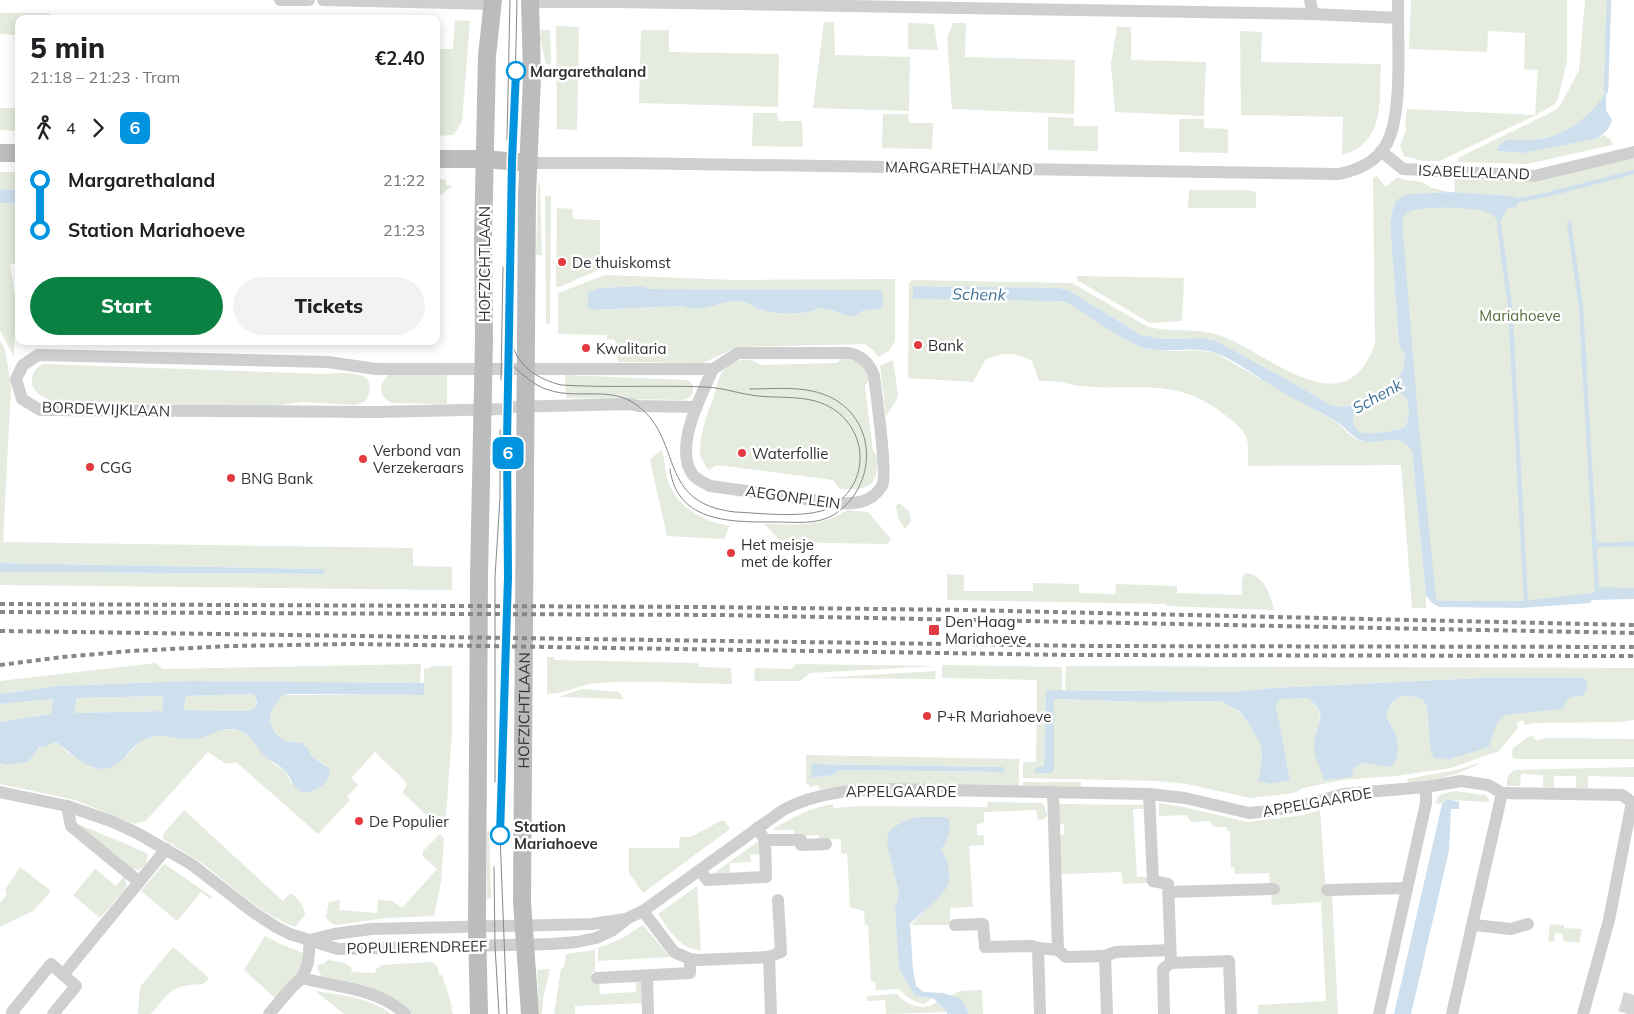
<!DOCTYPE html>
<html lang="en">
<head>
<meta charset="utf-8">
<style>
	body { margin:0; font-family:Mulish,sans-serif; background:#f2f2f2; color:#202124; height:100vh; display:flex; flex-direction:column; font-size:19px; white-space:nowrap }
	* { box-sizing:border-box; margin:0 }
	p { font-size:16px; color:#757577 }
	.icon { flex:none; width:28px; height:28px; fill:none; stroke:currentColor; stroke-width:2; stroke-linecap:round; stroke-linejoin:round }
	.map { position:relative; flex:1; overflow:hidden }
	.details { position:absolute; left:15px; top:15px; width:425px; height:330px; display:flex; flex-direction:column; background:#fff; border-radius:10px; box-shadow:0 2px 12px #0003 }
	.details>* { flex:none }
	.badge { padding:0 10px; border-radius:8px; font-size:18px; line-height:32px }
	.map>.badge { position:absolute; translate:-50% -50%; box-shadow:0 0 0 2px #fff }
	.legs { display:flex; align-items:center; gap:8px; height:55px; padding:0 15px; font-size:16px }
	.legs p { margin-inline-start:auto }
	.headline { display:flex; align-items:center; justify-content:space-between; height:85px; padding:0 15px }
	h1 { font-size:28px; font-weight:800; line-height:38px }
	.action { display:flex; gap:10px; margin-top:auto; padding:10px 15px }
	.action a { flex:1; height:58px; border-radius:30px; background:#0b8043; color:#fff; font-size:20px; font-weight:800; line-height:58px; text-align:center }
	.action a+a { background:#f2f2f2; color:#202124 }
	ul { padding:0 15px; list-style:none }
	li { display:flex; align-items:center; gap:18px; height:50px; font-size:19px }
	li i { display:grid; place-items:center; width:8px; height:100%; margin:0 6px; background:currentColor }
	li i::after { content:''; width:12px; height:12px; margin:-6px; border:4px solid; border-radius:50%; background:#fff }
	li p { margin-inline-start:auto }
	li:first-child i { background:linear-gradient(#0000 50%,currentColor 0) }
	li:last-child i { background:linear-gradient(currentColor 50%,#0000 0) }
	.map>svg:first-child { display:block }
	.green { fill:#e5ebde; fill-rule:evenodd }
	.water { fill:#cee0ed; fill-rule:evenodd }
	.lines { fill:none; stroke-linecap:round; stroke-linejoin:round }
	.stream { stroke:#cee0ed; stroke-width:4.5 }
	.primary-tunnel { stroke:#d6d6d6; stroke-width:20; stroke-dasharray:20 10; stroke-linecap:butt }
	.street { stroke:#cfcfcf; stroke-width:12 }
	.secondary { stroke:#bcbcbc; stroke-width:18 }
	.tram { stroke:#878787; stroke-width:1 }
	.rail { stroke:#878787; stroke-width:4; stroke-dasharray:5 4; stroke-linecap:butt }
	.line-1-casing { stroke:#fff; stroke-width:11 }
	.line-1 { stroke:#0093de; stroke-width:8 }
	.stop-1-dot { fill:#fff; stroke:#0093de; stroke-width:2.5 }
	.poi-dot { fill:#e33a41; stroke:#fff; stroke-width:2 }
	.labels { text-anchor:middle; dominant-baseline:central; stroke-width:5; stroke-linejoin:round; paint-order:stroke }
	.stop-label { font-size:15px; font-weight:bold; fill:#323232; stroke:#fff; text-anchor:start }
	.street-label { font-size:15px; fill:#323232; stroke:#fff }
	.poi-label { font-size:15px; fill:#323232; stroke:#fff; text-anchor:start }
	.park-label { font-size:15px; fill:#536e3f; stroke:#fff }
	.water-label { font-size:16px; font-style:italic; fill:#407194; stroke:#fff }
</style>
</head>
<body>
<div class="map">
<svg width="1634" height="1014" viewBox="0 0 1634 1014">
	<rect width="100%" height="100%" fill="#fff"/>
	<g class="green">
		<path d="M1411 0H1567V61L1558 99 1553 105 1536 115 1440 161H1423L1404 156 1400 146 1407 128 1405 127 1407 109 1535 115 1538 70 1524 69 1525 33 1488 31 1487 52 1409 49Z"/>
		<path d="M1585 0H1609L1606 91 1598 106 1582 121 1559 134 1534 140H1509L1497 151 1524 153 1595 139 1604 135 1611 140 1612 145 1527 164 1457 162 1458 158 1554 111 1560 106 1579 70Z"/>
		<path d="M0 13H49V19H19V35L0 34Z"/>
		<path d="M455 20 470 21 462 122 453 135 436 136V49H453Z"/>
		<path d="M824 22H834L835 55 910 57 909 111 813 108Z"/>
		<path d="M908 23 934 24 938 50 908 49Z"/>
		<path d="M953 23H966L965 57 1075 60 1074 114 952 109 947 38Z"/>
		<path d="M556 26 579 27 577 130 557 129Z"/>
		<path d="M1117 27H1131V60L1206 62 1204 116 1115 112 1111 64Z"/>
		<path d="M541 30H550L551 64H546L540 39Z"/>
		<path d="M641 30H669V52L779 54 778 107 639 103Z"/>
		<path d="M1240 31 1262 32 1261 62 1381 64C1379 100 1386 143 1342 155L1343 117 1241 115Z"/>
		<path d="M0 108H19V131L0 130Z"/>
		<path d="M753 113H777L778 121H802L803 147 752 146Z"/>
		<path d="M883 114H908L909 123H933L932 149 882 148Z"/>
		<path d="M1048 117 1074 118V126H1098V151L1048 150Z"/>
		<path d="M1179 119H1204V128L1228 129V153L1179 152Z"/>
		<path d="M1634 157V595L1517 604H1441L1430 596 1398 203 1513 196 1455 193 1454 179 1529 181Z"/>
		<path d="M0 172H19V190L0 189Z"/>
		<path d="M1377 176 1386 187 1398 177 1405 180 1422 182 1432 188 1449 192 1409 194 1393 209 1390 223 1399 345 1405 356 1402 373 1395 381 1353 405 1343 407 1331 405 1284 378 1216 341 1202 338 1162 339 1141 335 1068 290 1058 288 913 286 1062 301 1072 305C1093 318 1130 347 1153 350 1174 353 1195 348 1215 353L1336 422C1344 428 1351 438 1361 441 1381 446 1397 430 1412 451L1426 595V608H1412L1401 465 1248 466C1249 436 1249 433 1225 415 1174 375 1138 392 1081 386 1075 386 1069 383 1062 382 1055 381 1047 381 1039 381L1032 361C1013 352 1006 352 986 359L973 382 908 378 909 284 912 280 1072 283 1148 327C1172 332 1196 328 1219 335 1269 352 1344 430 1375 344L1373 178Z"/>
		<path d="M436 178 446 180V185L453 186 436 198Z"/>
		<path d="M538 183 540 184 542 255H536Z"/>
		<path d="M1189 190H1248L1256 192V208H1188Z"/>
		<path d="M545 196H551L550 324H546Z"/>
		<path d="M0 203 19 204V263L10 264 15 295 19 298V324L15 327 14 357 0 330Z"/>
		<path d="M557 208 572 209 573 219 600 220V269L562 286 556 287Z"/>
		<path d="M605 275 735 280 895 279V341L889 351 878 357 873 350 865 344 737 347 703 363 618 362 615 340 607 339V335L558 334V293ZM640 286 651 289H733L883 308 862 311 852 317 831 310 819 308C811 315 773 315 762 310 753 307 747 301 737 301 719 301 700 315 684 306L592 310 587 306 588 292 599 288Z"/>
		<path d="M1077 276 1184 278 1182 321 1150 323 1077 280Z"/>
		<path d="M0 341 5 349 11 387 3 542 413 548V566L452 567V590L0 585V572L323 574V569L0 563Z"/>
		<path d="M842 358C858 361 864 364 869 380L865 386 873 451 878 457C877 489 870 489 840 489L833 480 717 465 709 470C705 466 701 459 700 453 699 432 709 412 715 392 716 386 718 379 721 374 729 360 749 355 761 365L837 363Z"/>
		<path d="M893 360 898 395 897 399 886 416 880 366Z"/>
		<path d="M43 364 323 374C343 373 382 367 366 401L356 405 302 402 266 407 53 401C49 399 45 398 41 396 27 387 30 370 43 364Z"/>
		<path d="M447 374V404L392 403C377 395 379 386 388 375Z"/>
		<path d="M565 375 688 380 693 385V392L690 397 683 400 566 398Z"/>
		<path d="M1390 392C1412 390 1412 412 1405 427 1397 431 1374 434 1364 433 1358 432 1355 427 1353 422L1354 415 1358 412Z"/>
		<path d="M662 450C665 462 665 475 670 486 680 509 707 523 730 526L724 539 667 536 650 460 657 453Z"/>
		<path d="M899 503 909 511 911 521 905 529 898 518 896 506Z"/>
		<path d="M847 510 868 512 891 539 888 543 885 544 782 542 764 524C795 524 821 528 847 510Z"/>
		<path d="M1245 573C1263 574 1271 595 1274 610L1167 606 1166 604 947 600V574L964 575V591H1033V583L1079 584V593L1115 594 1116 584 1177 586V593L1242 595V579Z"/>
		<path d="M547 657H554V660L698 663 699 667 731 668 732 684C687 683 641 680 596 683 579 685 564 694 547 694Z"/>
		<path d="M156 663 162 669 421 664 420 683 189 681 57 686 0 694V681Z"/>
		<path d="M796 664 936 666 810 673 800 681H754L755 668 792 669Z"/>
		<path d="M942 665 1062 667V690H1046L1044 766 1041 768 1054 770V699L1143 702 1221 701 1239 712 1252 729 1260 743 1262 757 1258 781 1271 784 1290 780 1276 705 1281 699 1308 698C1327 713 1319 725 1314 745L1352 769 1363 763 1389 767 1393 728 1386 716C1393 695 1400 694 1421 698L1427 706 1429 718 1446 758 1461 756 1489 747 1497 723 1505 714 1570 697 1582 696 1521 679 1481 678 1272 688 1233 692 1065 690 1066 666 1634 668V720L1621 722 1534 723 1525 725 1523 720 1517 723 1518 728 1499 751 1451 768 1395 776 1342 780 1303 788 1294 793 1250 798 1187 784 1158 781 1023 778V762H1036L1037 680 942 678Z"/>
		<path d="M432 666H452V732L445 829 442 830 402 792 407 786 404 780 375 752 351 778 358 785 347 797 350 800 318 834 236 762 226 764 208 752 152 814 145 821 134 824 75 800 0 784V763L8 765 28 762C38 749 40 746 56 742L67 752 93 768 102 769 126 756 143 739 160 736 198 738 220 729 239 730 251 738 273 764 285 771 291 783 330 768 312 757 308 748 301 743 285 741 274 732 270 721 271 711 283 695H424V668H430Z"/>
		<path d="M936 671 935 679 819 678Z"/>
		<path d="M582 689 619 692 624 699 558 697Z"/>
		<path d="M253 694 257 698 255 708 247 711 183 710 185 696Z"/>
		<path d="M164 696 163 711 75 713V698Z"/>
		<path d="M53 699 51 714 0 722V704Z"/>
		<path d="M1533 736 1534 739 1537 740 1550 738 1634 739V759H1518L1513 758 1512 754 1513 748 1528 737Z"/>
		<path d="M806 755 1019 759V786L859 784 820 789 818 785 810 787 809 784 806 785ZM812 764 1004 767V772L840 770 833 775 812 778Z"/>
		<path d="M1482 762C1459 776 1434 780 1408 783L1407 779 1461 769Z"/>
		<path d="M1634 767V777L1588 776V788H1576V776H1554V788L1543 787V775L1521 774 1520 786H1507C1507 778 1507 774 1515 770Z"/>
		<path d="M1023 782H1081V787L1023 786Z"/>
		<path d="M1455 791 1485 795 1489 799V802L1450 800 1444 801 1442 804 1436 803C1437 793 1447 793 1455 791Z"/>
		<path d="M988 802 1043 803 1047 814 1045 819 1038 820 1036 810 984 812V823L977 824V835H984V845L969 846 973 907 950 908V925H911L940 895 888 849 899 893 895 908 899 969 915 996 933 998 924 1004C913 1002 907 997 899 989L876 990 875 982H871L868 925H865L864 911 850 907 847 853 841 854V839L819 840V835L795 836 794 830H772C795 816 807 809 833 804L834 808 861 806 987 807Z"/>
		<path d="M1159 803 1184 807 1248 822 1304 815 1320 810 1326 895H1332L1338 1014H1258V1005L1326 1001 1321 902 1272 905 1269 873 1235 874 1234 867H1231L1230 831H1227V827H1216L1212 825 1210 821 1193 822 1189 820 1187 815 1159 816Z"/>
		<path d="M1059 804 1144 805 1143 809H1133L1137 877H1148V883L1123 884 1121 872 1062 874 1059 835H1064V824H1059Z"/>
		<path d="M184 810 283 901 291 893C299 900 304 905 305 915L295 927C261 914 234 888 206 866 192 856 177 848 163 839L164 833Z"/>
		<path d="M720 821H725L730 829 643 893 629 873V848H679L680 837H691Z"/>
		<path d="M80 825 126 844 148 854 146 864 139 870 132 869 80 827Z"/>
		<path d="M487 831H489L491 898 487 899Z"/>
		<path d="M440 834 444 838 441 882 434 916 386 918 336 925 331 923 326 917 329 902 340 900 339 910 377 913 378 900 392 901 402 908 437 869 423 856V851Z"/>
		<path d="M760 840 761 854 750 855 751 862 730 863V873L713 874Z"/>
		<path d="M165 864 212 897 210 899 201 892 177 921 141 891 162 866Z"/>
		<path d="M20 867 51 891 33 911 0 927V903L7 894 5 890Z"/>
		<path d="M95 869 116 886 123 877C127 880 127 884 125 889L100 918 73 895Z"/>
		<path d="M697 886 701 950C679 950 669 929 658 914Z"/>
		<path d="M1550 924 1564 925V928L1582 929 1579 943 1563 941V934L1555 933 1554 942 1548 941Z"/>
		<path d="M643 925 670 957 598 961V948L619 940Z"/>
		<path d="M265 936 280 944 303 953C307 970 286 987 276 999L244 970Z"/>
		<path d="M173 947 209 978 203 984C171 985 170 991 151 1014H138L140 987Z"/>
		<path d="M595 950V972H592L594 984H599L600 994 636 992V982H642L644 1003 575 1006V1014H554L561 969 564 968 566 954Z"/>
		<path d="M328 960 345 963 352 968 351 972 375 973 376 969 382 965 433 962 434 965H437L439 975H442L450 999 453 1014H412C386 987 358 983 322 977L318 970V964H323Z"/>
		<path d="M550 969 543 999 542 1014H539L537 970Z"/>
		<path d="M982 990 983 1014H969L962 999 950 996 960 991Z"/>
		<path d="M315 991C341 995 369 997 391 1014H344Z"/>
		<path d="M897 994C907 1006 924 1012 937 1002L947 1012 886 1014 885 1000 867 1001V996Z"/>
	</g>
	<g class="water">
		<path d="M1606 91V110L1612 120C1609 130 1605 134 1595 139L1524 153 1497 151C1498 147 1499 144 1503 142 1512 137 1525 141 1534 140 1565 136 1591 118 1606 91Z"/>
		<path d="M0 189 19 190V204L0 203Z"/>
		<path d="M1449 192 1513 196 1519 201 1516 207 1508 208 1499 224C1497 221 1495 217 1493 215 1481 206 1419 205 1407 213 1405 214 1404 217 1402 219L1418 418 1436 599 1439 601H1522L1593 593 1602 587 1634 588V599L1592 600 1590 603 1521 608 1439 607 1431 602 1426 595 1412 451C1397 429 1380 448 1360 440 1351 436 1345 427 1337 422 1318 410 1296 401 1277 389 1257 377 1237 361 1215 353 1196 346 1174 352 1154 350 1131 348 1092 318 1072 305L1062 301 913 299V286L1058 288 1068 290 1141 335 1162 339 1202 338 1216 341 1284 378 1331 405 1343 407 1353 405 1395 381 1402 373 1405 356 1399 345 1390 223 1393 209 1396 201 1402 196 1409 194ZM1390 392C1411 390 1412 412 1405 427 1397 431 1374 434 1364 433 1358 432 1355 427 1353 422L1354 415 1358 412Z"/>
		<path d="M640 286 651 289 882 290 883 308 862 311 852 317 831 310 819 308C811 315 773 315 762 310 753 307 747 301 737 301 719 301 700 315 683 306L592 310 587 307 588 292 599 288Z"/>
		<path d="M0 563 324 569 323 574 0 572Z"/>
		<path d="M1481 678H1584C1590 685 1588 689 1582 696L1570 697 1562 709 1505 715 1497 723 1489 747 1461 756 1451 758 1450 760H1446V758L1435 759 1431 753 1427 706 1421 698C1400 694 1393 695 1386 716 1395 733 1403 745 1394 764L1389 767 1363 763 1353 769 1352 777 1324 780C1321 769 1313 756 1314 745 1315 724 1331 716 1308 698L1281 699 1276 705 1290 780 1271 784 1258 781 1262 757 1260 743 1252 729 1240 712 1221 701 1143 702 1054 699V770L1051 773H1035V768L1044 766 1046 690 1233 692 1272 688Z"/>
		<path d="M189 681 424 683V695L292 694 283 695 271 711 270 721 274 732 285 741 301 743 308 748 312 757 329 768C333 783 316 791 303 793 290 785 292 777 284 770 279 765 271 762 266 757 256 749 253 736 240 731 225 725 213 734 200 738 182 742 160 730 143 740 135 744 128 754 121 761 96 782 76 756 56 742L39 748 28 762 8 765 0 763V722L51 714 53 699 0 704V694L57 686ZM253 694 256 698 257 702 255 708 247 711 183 710 186 696ZM163 696V711L75 713 76 698Z"/>
		<path d="M812 764 1004 767V772L840 770 833 775 811 778Z"/>
		<path d="M1447 799 1459 802V809H1451L1449 851 1411 1014H1394L1442 804Z"/>
		<path d="M917 817H943L949 819C951 831 947 840 941 850 948 859 951 873 948 884 945 895 919 915 910 924L913 969 916 986 924 992 943 993 962 999 969 1014H947V1012L933 998 915 996 899 969 895 908 899 893 888 849 887 839 890 830 904 821Z"/>
	</g>
	<g class="lines">
		<g class="stream">
			<path d="M1606 91 1609 0"/>
			<path d="M1514 201 1546 195 1634 172"/>
			<path d="M1569 223 1581 307 1597 590"/>
			<path d="M1499 225 1510 305 1526 602"/>
			<path d="M1594 545 1634 544"/>
		</g>
		<path class="primary-tunnel" d="M1628 1014 1634 993"/>
		<g class="street">
			<path d="M280 0H309"/>
			<path d="M323 0 493 4"/>
			<path d="M1310 0 1313 14"/>
			<path d="M530 2H617L1313 14 1398 18"/>
			<path d="M1381 151 1403 169 1534 176 1634 152"/>
			<path d="M529 163H625L1339 174C1358 170 1376 162 1386 145 1404 114 1397 37 1398 0"/>
			<path d="M697 407 638 406 630 404 508 407 505 409 377 412 40 410 22 399 16 379 23 365 38 355 328 362 376 369H713L738 353H849C862 356 870 363 874 376 876 393 888 476 882 486 871 504 853 504 834 503L710 486C705 483 697 480 693 475 673 448 701 396 713 369"/>
			<path d="M0 792 67 806 111 821 137 833 191 864 253 912 276 927 290 934 338 949 552 944 577 942 596 938 613 930 628 918 643 911 783 810C817 792 851 790 889 789L1149 794 1185 798 1249 813 1269 811 1304 805 1344 794 1426 787 1461 781 1488 785 1502 793 1452 1014"/>
			<path d="M1053 792 1058 950 1066 957 1105 956 1107 1014"/>
			<path d="M1502 793 1622 795 1632 802 1609 920 1583 1014"/>
			<path d="M1149 794 1153 881 1168 884 1171 963 1229 961 1231 1014"/>
			<path d="M67 806 71 826 139 882"/>
			<path d="M765 840H801V845L826 844"/>
			<path d="M700 870 707 880 766 877 765 840 757 828"/>
			<path d="M1327 890 1407 888"/>
			<path d="M1169 892 1274 889"/>
			<path d="M643 911 674 952 690 959 699 960 769 957 771 1014"/>
			<path d="M955 925 983 924 985 947 1032 946 1038 948 1058 950"/>
			<path d="M1474 925 1511 929 1528 924"/>
			<path d="M310 940 334 934 371 929 592 924 626 919"/>
			<path d="M1038 948 1040 1014"/>
			<path d="M1105 956 1116 952 1170 950"/>
			<path d="M769 957 781 952 778 900"/>
			<path d="M63 975 166 849"/>
			<path d="M647 976 648 1014"/>
			<path d="M302 978C338 988 376 987 405 1014"/>
			<path d="M597 978 690 973V959"/>
			<path d="M14 1014 12 1012 51 964 76 986 53 1014"/>
			<path d="M269 1014 293 986 302 978 308 963 310 940"/>
			<path d="M1164 1014 1163 969 1171 963"/>
			<path d="M1379 1014 1426 803V787"/>
		</g>
		<g class="secondary">
			<path d="M0 153H19"/>
			<path d="M436 159H484L529 163"/>
			<path d="M479 1014 477 926 479 576 484 339 483 238 487 56 493 0"/>
			<path id="s1" d="M530 1014 522 902 527 196 532 77 530 0"/>
		</g>
		<g class="tram">
			<path d="M507 140 510 0"/>
			<path d="M508 358C512 366 519 372 526 377 533 383 541 388 549 390 578 400 612 385 638 406 684 441 656 503 735 512 759 513 808 519 829 508 877 482 867 415 815 401 797 396 776 398 758 396 740 394 724 388 706 387 658 385 609 388 561 385 538 379 518 367 512 343"/>
			<path d="M501 380 503 267"/>
			<path d="M670 469C677 524 734 522 776 522 796 522 818 525 835 514 877 486 878 422 832 398 807 385 776 389 750 389"/>
			<path d="M495 782V577L500 498V430"/>
			<path d="M494 867 495 946 499 1014"/>
			<path d="M507 1014 500 835 508 577 507 442 517 0"/>
		</g>
		<g class="rail">
			<path d="M0 604 702 607 965 610 1634 625"/>
			<path d="M0 612 720 615 1634 633"/>
			<path d="M0 631 1092 646 1634 647"/>
			<path d="M0 665 63 657 131 651 231 646 352 644 1072 655 1634 656"/>
		</g>
	</g>
	<g class="lines">
		<g class="line-1-casing">
			<path id="line-1" d="M500 835 508 577 507 442 512 161 516 71"/>
		</g>
		<use href="#line-1" class="line-1"/>
	</g>
	<g class="stop-1-dot">
		<circle cx="516" cy="71" r="9"/>
		<circle cx="500" cy="835" r="9"/>
	</g>
	<g class="poi-dot">
		<circle cx="562" cy="262" r="5"/>
		<circle cx="918" cy="345" r="5"/>
		<circle cx="586" cy="348" r="5"/>
		<circle cx="742" cy="453" r="5"/>
		<circle cx="363" cy="459" r="5"/>
		<circle cx="90" cy="467" r="5"/>
		<circle cx="231" cy="478" r="5"/>
		<circle cx="731" cy="553" r="5"/>
		<rect x="928" y="624" width="12" height="12" rx="2.5"/>
		<circle cx="927" cy="716" r="5"/>
		<circle cx="359" cy="821" r="5"/>
	</g>
	<g class="labels">
		<g class="stop-label">
			<text x="530" y="71">Margarethaland</text>
			<text x="514" y="826">Station<tspan x="514" dy="17">Mariahoeve</tspan></text>
		</g>
		<g class="street-label">
			<text transform="translate(959 168) rotate(1)">MARGARETHALAND</text>
			<text transform="translate(1474 172) rotate(2)">ISABELLALAND</text>
			<text transform="translate(484 264) rotate(-90)">HOFZICHTLAAN</text>
			<text transform="translate(106 409) rotate(2)">BORDEWIJKLAAN</text>
			<text transform="translate(793 497) rotate(8)">AEGONPLEIN</text>
			<text stroke="none"><textPath href="#s1" startOffset="304">HOFZICHTLAAN</textPath></text>
			<text x="901" y="791">APPELGAARDE</text>
			<text transform="translate(1317 802) rotate(-10)">APPELGAARDE</text>
			<text transform="translate(417 947) rotate(-1)">POPULIERENDREEF</text>
		</g>
		<g class="poi-label">
			<text x="572" y="262">De thuiskomst</text>
			<text x="928" y="345">Bank</text>
			<text x="596" y="348">Kwalitaria</text>
			<text x="373" y="450">Verbond van<tspan x="373" dy="17">Verzekeraars</tspan></text>
			<text x="752" y="453">Waterfollie</text>
			<text x="100" y="467">CGG</text>
			<text x="241" y="478">BNG Bank</text>
			<text x="741" y="544">Het meisje<tspan x="741" dy="17">met de koffer</tspan></text>
			<text x="945" y="621">Den Haag<tspan x="945" dy="17">Mariahoeve</tspan></text>
			<text x="937" y="716">P+R Mariahoeve</text>
			<text x="369" y="821">De Populier</text>
		</g>
		<g class="park-label">
			<text x="1520" y="315">Mariahoeve</text>
		</g>
		<g class="water-label">
			<text transform="translate(979 294) rotate(1)">Schenk</text>
			<text transform="translate(1377 396) rotate(-29)">Schenk</text>
		</g>
	</g>
</svg>
<b class="badge" style="left:508px;top:453px;background:#0093de;color:#fff">6</b>
<section class="details">
<div class="headline"><div><h1>5 min</h1><p>21:18 – 21:23 · Tram</p></div><b>€2.40</b></div>
<div class="legs"><svg class="icon" aria-label="walk" viewBox="0 0 24 24"><circle cx="13" cy="4" r="2"/><path d="M13 8l-2 6 4 7M11 14l-3 7M7 12l3-4h3l4 4"/></svg>4<svg class="icon" aria-label="forward" viewBox="0 0 24 24"><path d="M9 5l7 7-7 7"/></svg><b class="badge" style="background:#0093de;color:#fff">6</b></div>
<ul>
<li><i style="color:#0093de"></i><b>Margarethaland</b><p>21:22</p></li>
<li><i style="color:#0093de"></i><b>Station Mariahoeve</b><p>21:23</p></li>
</ul>
<div class="action"><a>Start</a><a>Tickets</a></div>
</section>
</div>
</body>
</html>
